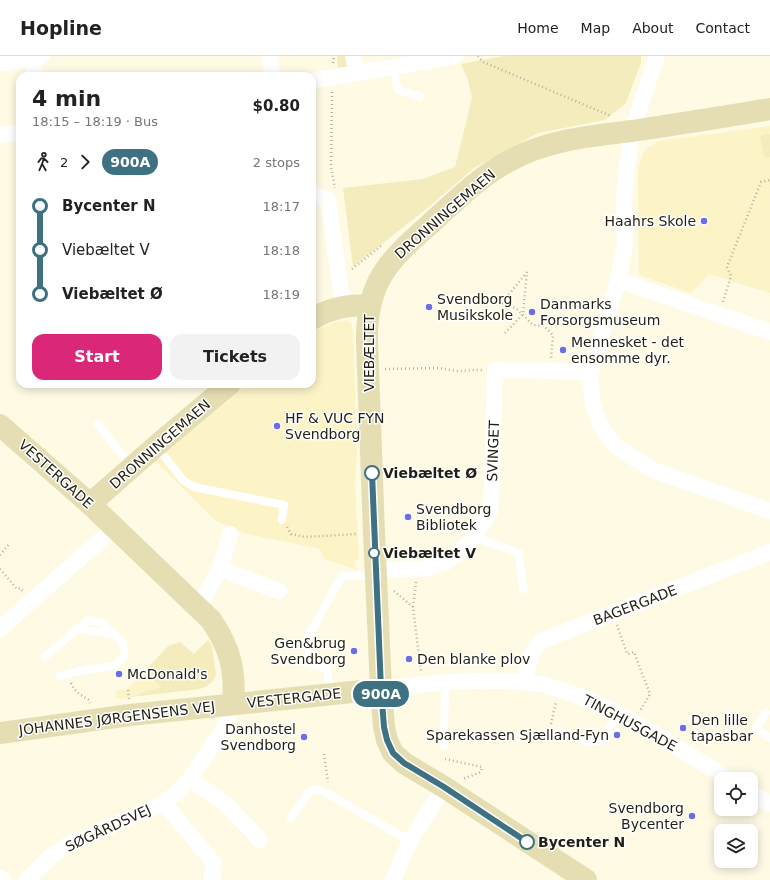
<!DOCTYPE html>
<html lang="en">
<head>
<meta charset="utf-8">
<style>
	body { margin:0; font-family:"DejaVu Sans",sans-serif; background:#f2f2f2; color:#222; height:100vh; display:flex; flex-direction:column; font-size:15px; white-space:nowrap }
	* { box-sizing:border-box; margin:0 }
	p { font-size:13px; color:#767676 }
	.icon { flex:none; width:22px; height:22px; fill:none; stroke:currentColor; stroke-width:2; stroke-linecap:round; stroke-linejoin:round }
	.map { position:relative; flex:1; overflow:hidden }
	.drawer { position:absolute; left:16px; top:16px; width:300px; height:316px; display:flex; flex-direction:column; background:#fff; border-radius:12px; box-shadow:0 2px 10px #0003 }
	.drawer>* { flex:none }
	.badge { padding:0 8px; border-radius:13px; font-size:14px; line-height:26px }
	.controls { position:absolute; left:714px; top:716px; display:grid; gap:8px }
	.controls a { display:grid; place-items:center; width:44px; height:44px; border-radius:8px; background:#fff; box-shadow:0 2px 10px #0003; font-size:20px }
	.map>.badge { position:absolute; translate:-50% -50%; box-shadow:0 0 0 2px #fff }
	.legs { display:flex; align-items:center; gap:6px; height:44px; padding:0 16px; font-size:13px }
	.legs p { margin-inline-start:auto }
	.summary { display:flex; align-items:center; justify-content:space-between; height:68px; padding:0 16px }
	h1 { font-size:22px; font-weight:600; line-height:30px }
	.cta { display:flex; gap:8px; margin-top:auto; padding:8px 16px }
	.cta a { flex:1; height:46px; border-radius:12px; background:#db2777; color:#fff; font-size:16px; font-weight:600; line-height:46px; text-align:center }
	.cta a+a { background:#f2f2f2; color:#222 }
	ul { padding:0 16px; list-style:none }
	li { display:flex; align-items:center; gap:14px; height:44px; font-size:15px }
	li i { display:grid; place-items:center; width:6px; height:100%; margin:0 5px; background:currentColor }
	li i::after { content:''; width:10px; height:10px; margin:-5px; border:3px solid; border-radius:50%; background:#fff }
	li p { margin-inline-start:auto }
	li:first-child i { background:linear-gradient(#0000 50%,currentColor 0) }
	li:last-child i { background:linear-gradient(currentColor 50%,#0000 0) }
	header { display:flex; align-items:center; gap:24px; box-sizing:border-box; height:56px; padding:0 20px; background:#fff; border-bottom:1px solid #e0e0e0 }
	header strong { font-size:19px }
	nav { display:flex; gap:22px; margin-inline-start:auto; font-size:14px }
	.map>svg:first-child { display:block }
	.built { fill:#fcf4c7 }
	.green { fill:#f5ecbe }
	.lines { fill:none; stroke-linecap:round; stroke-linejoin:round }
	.path { stroke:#b6b29f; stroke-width:2.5; stroke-dasharray:1 3; stroke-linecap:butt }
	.lane { stroke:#fff; stroke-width:8 }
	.street { stroke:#fff; stroke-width:16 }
	.secondary { stroke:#e5deb3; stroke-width:22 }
	.line-1-casing { stroke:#fff; stroke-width:9 }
	.line-1 { stroke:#3e7182; stroke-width:6 }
	.poi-dot { fill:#6c6ee8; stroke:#fff; stroke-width:1.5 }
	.stop-1-dot { fill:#fff; stroke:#3e7182; stroke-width:2 }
	.labels { text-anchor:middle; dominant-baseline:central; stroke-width:3; stroke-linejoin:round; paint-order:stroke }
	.street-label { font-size:14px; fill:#211f11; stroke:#fff }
	.poi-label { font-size:14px; fill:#211f11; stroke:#fff; text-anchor:start }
	.stop-label { font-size:14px; font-weight:bold; fill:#211f11; stroke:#fff; text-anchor:start }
</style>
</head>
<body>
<header>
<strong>Hopline</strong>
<nav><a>Home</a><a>Map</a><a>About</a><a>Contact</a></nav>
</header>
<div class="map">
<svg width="770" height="824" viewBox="0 0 770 824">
	<rect width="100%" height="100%" fill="#fefae4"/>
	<g class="built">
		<path d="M770 70V237L709 218 691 237 639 219 638 112 643 97 647 92 659 85Z"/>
		<path d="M346 264 351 267 353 278 357 394 355 431 359 504H355V511H357V514L324 503 320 493 243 477 216 465 155 405 249 328H312V276L333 267Z"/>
		<path d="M145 615 161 631 137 639 139 640 117 643 116 635 128 633Z"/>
	</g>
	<g class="green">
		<path d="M337 0H349L350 5 346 11 338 12Z"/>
		<path d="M504 0H641V7L626 47 605 64 538 77 474 112 430 150 353 211 343 132 423 123 455 111 472 42 468 24 461 8Z"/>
		<path d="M770 78V101L767 102 764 100 760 81 762 79Z"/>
		<path d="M208 584 212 590 216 619C213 627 208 630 200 633L139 640 136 639 161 631 145 615 168 590 180 586 194 598Z"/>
	</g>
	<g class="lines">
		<g class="path">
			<path d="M478 0 483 6 611 60"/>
			<path d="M333 7 334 0"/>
			<path d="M332 36 331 111 335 132"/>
			<path d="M352 213 381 190"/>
			<path d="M527 216 502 247 517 253 533 269 544 270 553 279 551 302"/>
			<path d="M723 246 731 220 727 211 761 126 770 124"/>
			<path d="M505 277 523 258 527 216"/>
			<path d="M385 313 439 312 457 315 482 314"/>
			<path d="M287 471 291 478 305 481 357 478"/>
			<path d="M0 499 9 488"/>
			<path d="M0 513 17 533 20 532 23 535"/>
			<path d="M416 526 413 551 421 616"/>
			<path d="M394 535 413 551"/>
			<path d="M617 569 627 598 634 596 650 638 640 655"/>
			<path d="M71 627C74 635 82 640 89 644L90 647"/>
			<path d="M128 634 129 643"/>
			<path d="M551 668 556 646"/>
			<path d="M324 698 328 726"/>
			<path d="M445 703 482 711 481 716 463 723"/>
		</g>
		<g class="lane">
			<path d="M393 11 398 34 420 40"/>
			<path d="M98 368 131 410"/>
			<path d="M156 390 184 425 194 431 284 449 282 464"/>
			<path d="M474 481 519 497 523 533"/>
			<path d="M77 573 114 578"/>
			<path d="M45 601 88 564 102 567 123 587 124 601 117 608 109 611 89 613 60 620"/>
			<path d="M330 637 327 613 305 606 310 595 304 588 342 520H376"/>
			<path d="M766 657 756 673 770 682"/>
			<path d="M559 675 588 686 603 684 617 658"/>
			<path d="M444 690 445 627"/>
			<path d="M291 762 309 736 316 733 325 736 410 785"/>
		</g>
		<g class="street">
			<path d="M269 0 273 20"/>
			<path d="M353 0 357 17"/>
			<path d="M657 0 632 75 626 119 624 142 625 189 618 224 590 317 593 349 602 372 618 392 653 414 770 455"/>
			<path d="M32 2 35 20"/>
			<path d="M0 8 42 0"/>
			<path d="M312 25 455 0"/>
			<path d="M0 79 20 76"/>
			<path d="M312 138 328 144 343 250"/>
			<path d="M618 224 770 276"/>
			<path d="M220 513 279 535"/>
			<path d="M375 514 422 513 444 507 459 497 474 481 490 455 492 428 495 314 551 315 590 317"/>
			<path d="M199 551 220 513 230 478"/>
			<path d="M0 573 103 482"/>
			<path d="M524 626 532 597 541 585 770 496"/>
			<path d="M381 633C418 629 456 624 493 625 506 625 520 625 533 627 601 639 670 688 729 723"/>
			<path d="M190 723 225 747 260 784"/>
			<path d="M751 737 770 748"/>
			<path d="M164 747 214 807 212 824"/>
			<path d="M0 822 3 824"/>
			<path d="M27 824 52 800 69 788 164 747 179 735 190 723 222 675 233 648"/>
			<path d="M393 824 410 785 444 731"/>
		</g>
		<g class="secondary">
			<path d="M312 263C330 252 349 248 369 250"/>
			<path d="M0 369 90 448 211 564C230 592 236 614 233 648"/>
			<path d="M90 448 156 390 230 328"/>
			<path d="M0 677 130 659 381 633"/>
			<path d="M586 824 444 731 404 707 393 697 387 684 384 671 381 633 374 477 367 286C366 227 387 206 429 169 454 146 479 121 509 105 547 84 590 80 632 75 678 68 724 61 770 53"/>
		</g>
	</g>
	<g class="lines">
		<g class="line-1-casing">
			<path id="line-1" d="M372 417 381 633 384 671 387 684 393 697 404 707 444 731 527 786"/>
		</g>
		<use href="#line-1" class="line-1"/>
	</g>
	<g class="poi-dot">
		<circle cx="704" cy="165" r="4"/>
		<circle cx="429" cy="251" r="4"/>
		<circle cx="532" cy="256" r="4"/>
		<circle cx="563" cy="294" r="4"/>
		<circle cx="277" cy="370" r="4"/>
		<circle cx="408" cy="461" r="4"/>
		<circle cx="354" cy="595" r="4"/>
		<circle cx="409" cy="603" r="4"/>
		<circle cx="119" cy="618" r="4"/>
		<circle cx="683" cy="672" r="4"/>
		<circle cx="617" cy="679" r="4"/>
		<circle cx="304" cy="681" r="4"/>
		<circle cx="692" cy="760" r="4"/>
	</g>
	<g class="stop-1-dot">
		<circle cx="372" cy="417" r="7"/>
		<circle cx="374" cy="497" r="5"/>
		<circle cx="527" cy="786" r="7"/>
	</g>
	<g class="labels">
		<g class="street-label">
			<text transform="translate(445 158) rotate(-41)">DRONNINGEMAEN</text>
			<text transform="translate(369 297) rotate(-90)">VIEBÆLTET</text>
			<text transform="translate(160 388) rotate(-41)">DRONNINGEMAEN</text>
			<text transform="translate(493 395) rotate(-88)">SVINGET</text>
			<text transform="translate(56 418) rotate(42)">VESTERGADE</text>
			<text transform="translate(635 549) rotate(-21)">BAGERGADE</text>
			<text transform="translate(294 642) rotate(-6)">VESTERGADE</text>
			<text transform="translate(117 662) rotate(-7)">JOHANNES JØRGENSENS VEJ</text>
			<text transform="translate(630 667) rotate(28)">TINGHUSGADE</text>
			<text transform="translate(108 772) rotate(-25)">SØGÅRDSVEJ</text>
		</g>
		<g class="poi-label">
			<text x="696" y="165" text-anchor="end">Haahrs Skole</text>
			<text x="437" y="243">Svendborg<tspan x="437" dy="16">Musikskole</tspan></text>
			<text x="540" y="248">Danmarks<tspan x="540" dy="16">Forsorgsmuseum</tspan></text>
			<text x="571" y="286">Mennesket - det<tspan x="571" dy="16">ensomme dyr.</tspan></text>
			<text x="285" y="362">HF &amp; VUC FYN<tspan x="285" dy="16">Svendborg</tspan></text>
			<text x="416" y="453">Svendborg<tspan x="416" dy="16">Bibliotek</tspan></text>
			<text x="346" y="587" text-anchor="end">Gen&amp;brug<tspan x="346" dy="16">Svendborg</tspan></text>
			<text x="417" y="603">Den blanke plov</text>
			<text x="127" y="618">McDonald's</text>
			<text x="691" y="664">Den lille<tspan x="691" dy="16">tapasbar</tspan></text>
			<text x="296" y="673" text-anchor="end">Danhostel<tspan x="296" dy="16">Svendborg</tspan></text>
			<text x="609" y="679" text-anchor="end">Sparekassen Sjælland-Fyn</text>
			<text x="684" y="752" text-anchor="end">Svendborg<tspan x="684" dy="16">Bycenter</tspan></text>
		</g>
		<g class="stop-label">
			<text x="383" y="417">Viebæltet Ø</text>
			<text x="383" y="497">Viebæltet V</text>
			<text x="538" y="786">Bycenter N</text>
		</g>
	</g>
</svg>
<div class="controls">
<a><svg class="icon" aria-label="locate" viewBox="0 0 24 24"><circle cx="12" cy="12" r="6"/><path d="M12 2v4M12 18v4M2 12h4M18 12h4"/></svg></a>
<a><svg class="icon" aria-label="layers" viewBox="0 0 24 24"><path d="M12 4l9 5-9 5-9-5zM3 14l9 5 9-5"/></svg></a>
</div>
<b class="badge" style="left:381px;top:638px;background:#3e7182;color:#fff">900A</b>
<section class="drawer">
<div class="summary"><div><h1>4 min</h1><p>18:15 – 18:19 · Bus</p></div><b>$0.80</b></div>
<div class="legs"><svg class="icon" aria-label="walk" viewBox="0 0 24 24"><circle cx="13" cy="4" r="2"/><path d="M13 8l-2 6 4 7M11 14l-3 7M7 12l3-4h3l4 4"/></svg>2<svg class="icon" aria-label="forward" viewBox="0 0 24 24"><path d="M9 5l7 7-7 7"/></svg><b class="badge" style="background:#3e7182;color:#fff">900A</b><p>2 stops</p></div>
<ul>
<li><i style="color:#3e7182"></i><b>Bycenter N</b><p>18:17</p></li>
<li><i style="color:#3e7182"></i><span>Viebæltet V</span><p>18:18</p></li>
<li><i style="color:#3e7182"></i><b>Viebæltet Ø</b><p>18:19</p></li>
</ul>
<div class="cta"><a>Start</a><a>Tickets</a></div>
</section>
</div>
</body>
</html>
